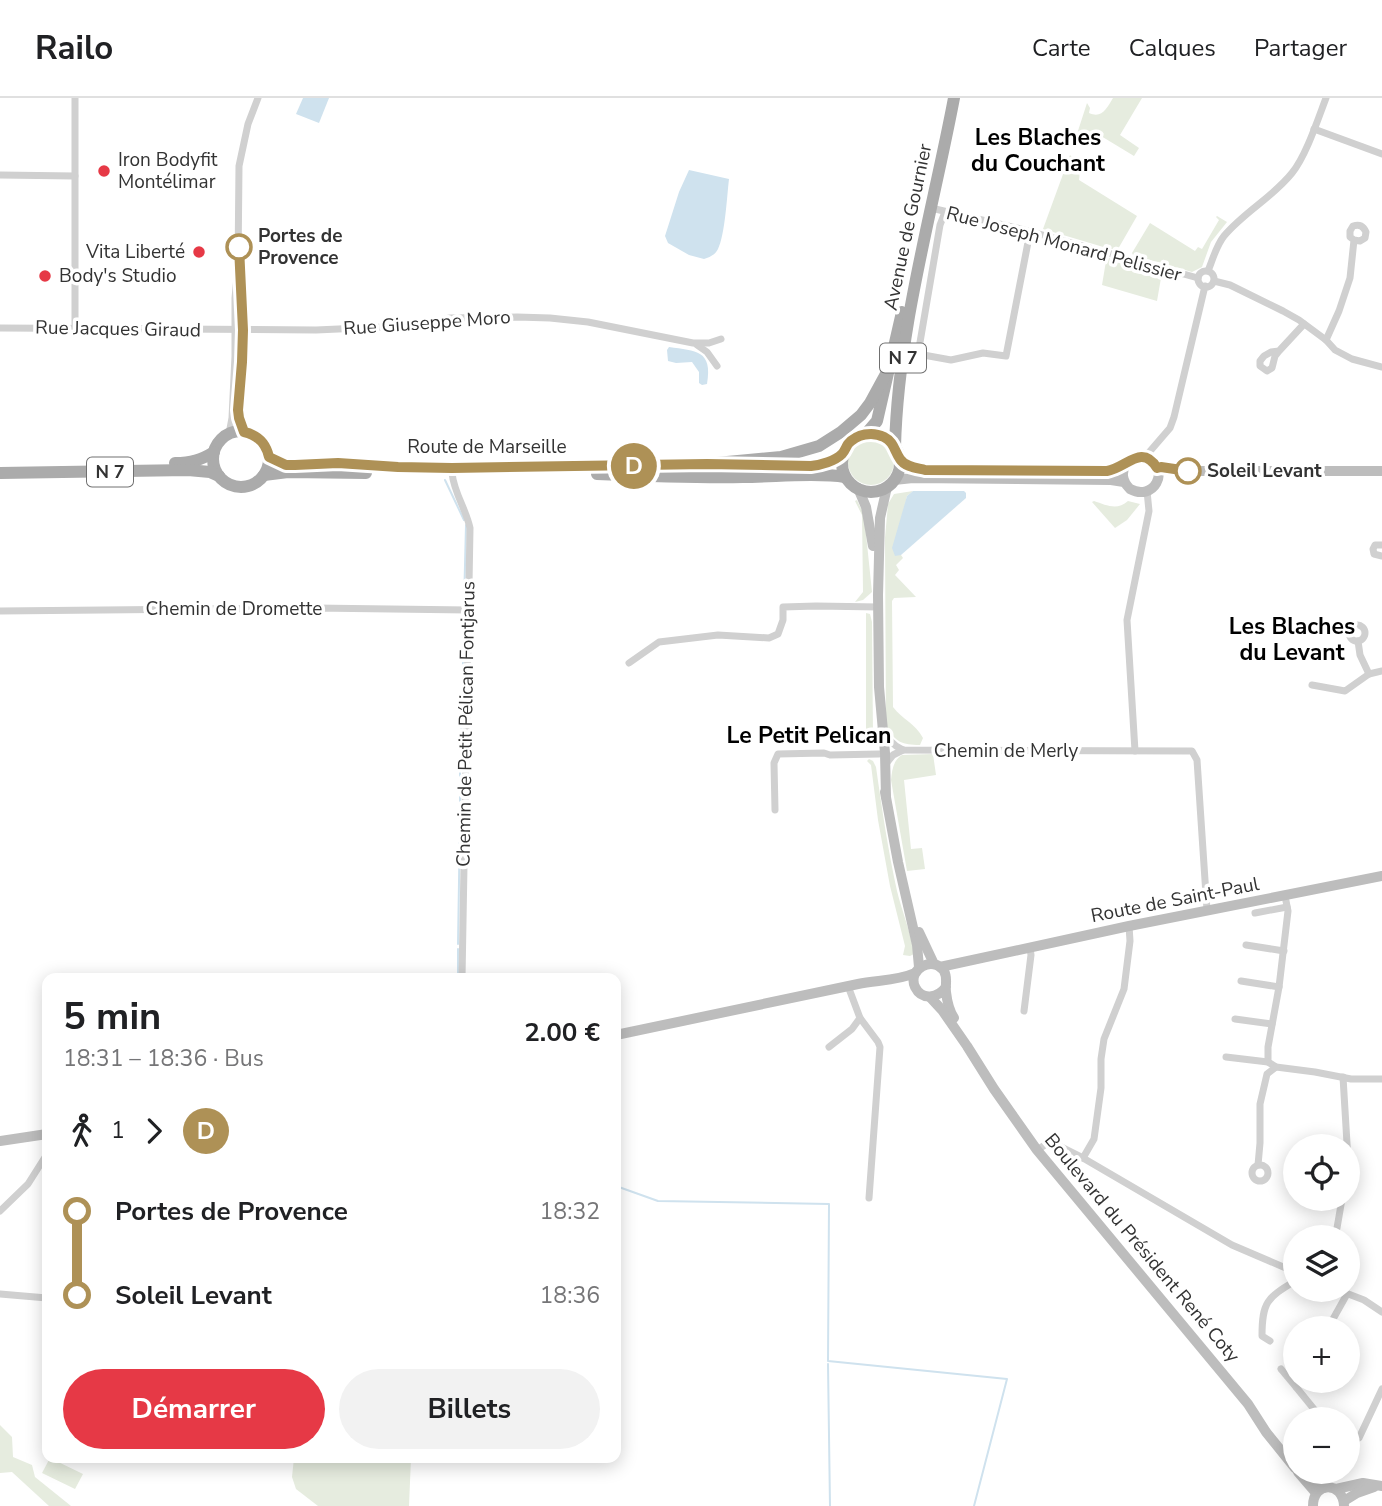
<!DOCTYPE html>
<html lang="fr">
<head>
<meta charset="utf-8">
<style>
	body { margin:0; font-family:"Nunito Sans",sans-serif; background:#f2f2f2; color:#202124; height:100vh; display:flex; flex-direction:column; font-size:26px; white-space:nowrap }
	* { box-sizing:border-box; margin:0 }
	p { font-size:23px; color:#757577 }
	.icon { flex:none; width:38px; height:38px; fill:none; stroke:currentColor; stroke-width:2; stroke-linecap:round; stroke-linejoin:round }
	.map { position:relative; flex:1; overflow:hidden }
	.details { position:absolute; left:42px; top:875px; width:579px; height:490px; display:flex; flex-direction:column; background:#fff; border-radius:14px; box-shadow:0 4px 18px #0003 }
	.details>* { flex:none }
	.badge { padding:0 14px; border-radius:23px; font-size:24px; line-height:46px }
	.buttons { position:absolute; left:1283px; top:1036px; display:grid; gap:14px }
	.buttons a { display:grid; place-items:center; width:77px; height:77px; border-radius:50%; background:#fff; box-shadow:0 4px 18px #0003; font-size:35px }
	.map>.badge { position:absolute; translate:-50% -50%; box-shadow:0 0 0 4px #fff }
	.legs { display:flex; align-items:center; gap:10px; height:77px; padding:0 21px; font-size:23px }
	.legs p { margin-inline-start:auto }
	.head { display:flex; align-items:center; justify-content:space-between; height:119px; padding:0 21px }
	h1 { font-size:38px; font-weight:700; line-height:52px }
	.button { display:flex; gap:14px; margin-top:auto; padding:14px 21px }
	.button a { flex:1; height:80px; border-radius:42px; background:#e63946; color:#fff; font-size:28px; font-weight:700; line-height:80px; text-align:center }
	.button a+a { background:#f2f2f2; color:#202124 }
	ul { padding:0 21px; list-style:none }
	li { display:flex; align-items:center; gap:24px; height:84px; font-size:26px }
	li i { display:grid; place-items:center; width:10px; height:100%; margin:0 9px; background:currentColor }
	li i::after { content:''; width:18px; height:18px; margin:-9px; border:5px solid; border-radius:50%; background:#fff }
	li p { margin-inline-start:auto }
	li:first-child i { background:linear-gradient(#0000 50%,currentColor 0) }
	li:last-child i { background:linear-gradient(currentColor 50%,#0000 0) }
	header { display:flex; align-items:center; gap:42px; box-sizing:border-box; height:98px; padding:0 35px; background:#fff; border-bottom:2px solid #e0e0e0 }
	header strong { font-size:33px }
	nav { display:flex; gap:38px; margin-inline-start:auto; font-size:24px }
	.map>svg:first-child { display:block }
	.green { fill:#e6ecdf }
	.water { fill:#cfe2ee }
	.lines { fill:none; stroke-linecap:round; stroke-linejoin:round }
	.stream { stroke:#cfe2ee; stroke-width:2 }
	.street { stroke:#d0d0d0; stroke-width:7 }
	.secondary { stroke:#bdbdbd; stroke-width:10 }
	.primary { stroke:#ababab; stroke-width:12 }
	.line-1-casing { stroke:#fff; stroke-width:16 }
	.line-1 { stroke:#ae9156; stroke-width:10 }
	.poi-dot { fill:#e63946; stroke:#fff; stroke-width:2.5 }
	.stop-1-dot { fill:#fff; stroke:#ae9156; stroke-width:3.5 }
	.labels { text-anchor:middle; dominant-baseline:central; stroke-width:7; stroke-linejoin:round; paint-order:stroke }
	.shield { fill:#fff; stroke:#707070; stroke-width:2 }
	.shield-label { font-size:18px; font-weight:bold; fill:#333 }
	.poi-label { font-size:19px; fill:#333; stroke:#fff; text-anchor:start }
	.street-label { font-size:19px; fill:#333; stroke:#fff }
	.stop-label { font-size:19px; font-weight:bold; fill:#333; stroke:#fff; text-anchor:start }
	.quarter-label { font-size:23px; font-weight:bold; fill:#000; stroke:#fff }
</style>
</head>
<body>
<header>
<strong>Railo</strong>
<nav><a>Carte</a><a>Calques</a><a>Partager</a></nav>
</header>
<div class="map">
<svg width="1382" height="1408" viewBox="0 0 1382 1408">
	<rect width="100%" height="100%" fill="#fff"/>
	<g class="green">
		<path d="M1113 0H1142L1120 37 1139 50 1134 58 1101 38 1086 41 1076 39 1087 5 1090 10 1089 15C1102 21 1107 10 1113 0Z"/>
		<path d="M1070 57C1077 64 1081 73 1079 82L1137 118 1118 151H1110L1043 131Z"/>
		<path d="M1217 118 1227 124 1211 144 1202 169 1192 174 1133 157 1132 155 1150 125 1195 153 1198 149 1202 151 1219 122 1216 119Z"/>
		<path d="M1080 152 1159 174 1161 180 1157 203 1102 187 1106 163 1080 156Z"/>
		<circle cx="871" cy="364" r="23"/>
		<path d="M913 393 907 398 895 457H901L903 460 896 467 899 472 895 477 916 499 894 500 892 503 893 609C902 621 916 626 923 640L920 647C902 647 896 644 886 629L885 440 888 406 894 396Z"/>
		<path d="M857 402 864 417 872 494 863 502 855 504 863 494 862 417 855 403Z"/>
		<path d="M1094 403C1106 407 1117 413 1128 403L1140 406 1127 422 1115 430 1092 404Z"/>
		<path d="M866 515 870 516 872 524 873 638 867 648 866 647Z"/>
		<path d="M933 656 936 677 904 682 911 751 922 750 925 771 907 773 891 682C892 673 893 662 902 657Z"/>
		<path d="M869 661 873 663 876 669C882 711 888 752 897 793 902 814 911 834 914 856L910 858 903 857 905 848 890 788 878 722 871 667 867 663Z"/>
		<path d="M0 1327 12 1339 13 1359 32 1367 35 1379 71 1408H49L12 1374 0 1375Z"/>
		<path d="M50 1360 83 1376 75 1391 42 1375Z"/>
		<path d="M294 1360H411L409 1408H318L296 1391 292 1379Z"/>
	</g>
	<g class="water">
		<path d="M303 0H329L319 25 296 16Z"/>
		<path d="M689 72 729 81C727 98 725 137 718 151 715 157 710 159 704 161L689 157 668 145 665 138 679 94Z"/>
		<path d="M669 249C696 253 713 252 707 286L702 287 699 285V274L692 264 676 265 668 263 667 252Z"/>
		<path d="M913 393H964L966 395V400L901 457 895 458 892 450 907 398Z"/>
	</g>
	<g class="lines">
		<g class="stream">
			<path d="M445 382 464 422"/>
			<path d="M464 507 466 427"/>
			<path d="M461 661 464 516"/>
			<path d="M460 715V668"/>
			<path d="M458 846 460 721"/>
			<path d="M458 880V851"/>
			<path d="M616 1088 658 1103 829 1106 828 1263 1007 1281 974 1408"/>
			<path d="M828 1266 830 1408"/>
		</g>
		<g class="street">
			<path d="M1314 31 1382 56"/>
			<path d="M0 77 75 78"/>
			<path d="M931 110 1021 131 1198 180"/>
			<path d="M945 114 940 127 918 256 951 262 983 255 1006 258 1030 134"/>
			<path d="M1208 173C1213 161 1216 148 1224 138 1244 114 1273 99 1292 75 1306 58 1318 21 1326 0"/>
			<circle cx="1206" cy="181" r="8"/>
			<path d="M240 182 242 198 243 255 238 312 239 321 244 334"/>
			<path d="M1214 183 1230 187 1283 213 1299 222 1326 242 1335 252 1352 261 1382 269"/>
			<path d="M0 230 316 232 405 228 450 220 517 219 550 220 588 224 693 245H709L721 241"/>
			<path d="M75 230V0"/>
			<path d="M1326 242 1339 213 1350 180 1354 142 1350 139V133L1353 128C1360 126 1363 128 1366 134L1365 140 1360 143 1354 142"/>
			<path d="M697 247 707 254 717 268"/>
			<path d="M1279 253 1275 258 1272 270 1267 273 1260 268V263L1264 258 1271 254 1279 253 1304 226"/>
			<path d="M229 336 232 320 235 258V200L238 168 239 68 248 26 258 0"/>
			<path d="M1145 359 1170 330 1174 319 1205 188"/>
			<path d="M452 375C454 395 466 411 470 430L462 880"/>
			<path d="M1382 447H1375L1373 451 1374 456 1382 458"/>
			<path d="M0 513 314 510 468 512"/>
			<circle cx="1357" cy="535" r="8"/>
			<path d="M1358 543 1360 557 1369 576"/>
			<path d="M629 565 659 544 718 537 769 540 778 536 783 522V509L816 508 879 509"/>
			<path d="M1312 587 1345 593 1369 576 1382 573"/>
			<path d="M883 636 896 648 903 652 1192 653 1197 662 1207 812"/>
			<path d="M1135 653 1127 522 1149 413 1147 393"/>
			<path d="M885 667 893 657 903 652"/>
			<path d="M775 712 774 665 778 656 824 655 830 657 879 656"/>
			<path d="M1285 798 1288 813 1279 889 1268 949V964L1276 969 1315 974 1351 981H1382"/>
			<path d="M1255 815 1287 809"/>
			<path d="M1246 847 1284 853"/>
			<path d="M1241 883 1279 889"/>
			<path d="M848 888 860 920 878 944 880 949 869 1100"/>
			<path d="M1024 913 1031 857 1030 850"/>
			<path d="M1235 921 1272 926"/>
			<path d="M829 949 852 931 860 920"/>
			<path d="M1226 959 1268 964"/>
			<path d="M1343 979 1348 1062"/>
			<path d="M1037 1052 1048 1045 1055 1046 1083 1060 1232 1147 1295 1174"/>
			<path d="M1083 1060 1094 1041 1101 990V961L1104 941 1124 891 1130 843 1129 828"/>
			<circle cx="1260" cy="1075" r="8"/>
			<path d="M1258 1067 1260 1045V1006L1267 976 1276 969"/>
			<path d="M0 1113 28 1086 47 1056"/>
			<path d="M1333 1139 1337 1130 1342 1101"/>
			<path d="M1338 1192 1364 1202 1382 1214"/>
			<path d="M0 1196 47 1200"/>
			<path d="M1328 1230 1347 1196"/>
			<path d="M1270 1243 1262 1238C1262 1204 1267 1200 1295 1183"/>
			<path d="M1281 1271 1296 1289"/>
			<path d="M1299 1283 1296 1289 1322 1321"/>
			<path d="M1348 1344 1359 1340 1382 1291"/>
		</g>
		<g class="secondary">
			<path d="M899 360 906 367 925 372C959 374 994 373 1028 373 1053 373 1079 374 1104 373 1121 372 1135 353 1149 361 1170 372 1154 404 1130 391 1122 383 1121 375 1126 365"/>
			<path d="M1157 370 1161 369 1184 373H1382"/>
			<path d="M894 382 913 380 1111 382 1124 384"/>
			<path d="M858 390 866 409 873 448"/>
			<path d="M885 694 898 764 917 847 919 869"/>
			<path d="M886 699 885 655 879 589 878 497 880 420 887 389"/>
			<path d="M919 834 934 866"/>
			<path d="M940 869 1129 828 1382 778"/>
			<path d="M946 889C938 900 922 903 915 889 907 871 933 857 944 873 948 880 945 886 946 894 947 903 949 912 954 920"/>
			<path d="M930 899 942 912 967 948 994 991 1037 1052 1248 1306 1266 1334 1295 1370"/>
			<path d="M616 937 858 886C877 882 897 883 915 875"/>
			<path d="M0 1043 47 1036"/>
			<path d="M1298 1374 1316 1395"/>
			<path d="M1308 1374 1323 1390"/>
			<path d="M1336 1391 1363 1385 1382 1388"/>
			<path d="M1344 1403 1357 1395 1374 1389"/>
			<path d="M1313 1408C1313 1383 1343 1383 1344 1408"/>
		</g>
		<g class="primary">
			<circle cx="241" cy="361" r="28"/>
			<path d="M866 336 877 323 902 214"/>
			<circle cx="871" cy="365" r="29"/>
			<path d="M895 349C898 231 932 116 954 0"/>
			<path d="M269 359 286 367H295L338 365 398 369 452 370 695 367 781 359 819 348 841 334 861 317 870 305 888 272"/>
			<path d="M175 365C191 365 201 362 214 354"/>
			<path d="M763 368C791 368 819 372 843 355"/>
			<path d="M0 375 188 372 210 374 219 378"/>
			<path d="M597 376C646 378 695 380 743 379 774 379 816 374 845 379"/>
			<path d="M264 377 288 374 366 375"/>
		</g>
	</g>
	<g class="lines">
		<g class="line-1-casing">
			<path id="line-1" d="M239 149 243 232 242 264 238 312 239 320 244 334C258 337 266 345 269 359L286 367H295L338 365 398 369 452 370 707 366 811 368C821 367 835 363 842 356 845 353 846 349 848 346 857 336 872 333 884 339 894 344 894 352 900 361 905 369 917 370 925 372L1107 373C1126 370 1142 345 1157 370L1161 369 1188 373"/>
		</g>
		<use href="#line-1" class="line-1"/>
	</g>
	<g class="poi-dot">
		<circle cx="104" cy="73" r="7"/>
		<circle cx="199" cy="154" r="7"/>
		<circle cx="45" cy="178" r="7"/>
	</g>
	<g class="stop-1-dot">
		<circle cx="239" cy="149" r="12"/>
		<circle cx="1188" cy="373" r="12"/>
	</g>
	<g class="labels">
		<g class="shield">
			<rect x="880" y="245.5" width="46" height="29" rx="5"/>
			<rect x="87" y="359.5" width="46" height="29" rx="5"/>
		</g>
		<g class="shield-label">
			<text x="903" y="260">N 7</text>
			<text x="110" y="374">N 7</text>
		</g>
		<g class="poi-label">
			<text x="118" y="62">Iron Bodyfit<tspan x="118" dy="22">Montélimar</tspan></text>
			<text x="185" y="154" text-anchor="end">Vita Liberté</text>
			<text x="59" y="178">Body's Studio</text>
		</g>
		<g class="street-label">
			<text transform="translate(908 129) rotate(-78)">Avenue de Gournier</text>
			<text transform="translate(1064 146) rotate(15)">Rue Joseph Monard Pelissier</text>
			<text transform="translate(427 225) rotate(-4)">Rue Giuseppe Moro</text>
			<text transform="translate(118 231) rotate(1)">Rue Jacques Giraud</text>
			<text x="487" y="349">Route de Marseille</text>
			<text x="234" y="511">Chemin de Dromette</text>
			<text transform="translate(466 626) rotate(-89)">Chemin de Petit Pélican Fontjarus</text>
			<text x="1006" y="653">Chemin de Merly</text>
			<text transform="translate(1175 802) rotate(-11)">Route de Saint-Paul</text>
			<text transform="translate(1142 1150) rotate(50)">Boulevard du Président René Coty</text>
		</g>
		<g class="stop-label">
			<text x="258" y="138">Portes de<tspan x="258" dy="22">Provence</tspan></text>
			<text x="1207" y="373">Soleil Levant</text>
		</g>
		<g class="quarter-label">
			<text x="1038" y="39">Les Blaches<tspan x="1038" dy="26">du Couchant</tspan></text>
			<text x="1292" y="528">Les Blaches<tspan x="1292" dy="26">du Levant</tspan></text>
			<text x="809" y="637">Le Petit Pelican</text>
		</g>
	</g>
</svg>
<div class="buttons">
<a><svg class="icon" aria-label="locate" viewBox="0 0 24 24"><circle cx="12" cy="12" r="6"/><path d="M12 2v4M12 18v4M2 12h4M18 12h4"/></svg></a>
<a><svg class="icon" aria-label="layers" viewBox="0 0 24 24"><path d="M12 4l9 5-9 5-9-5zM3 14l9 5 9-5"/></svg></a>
<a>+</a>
<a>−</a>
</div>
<b class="badge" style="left:634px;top:368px;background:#ae9156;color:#fff">D</b>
<section class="details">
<div class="head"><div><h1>5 min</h1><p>18:31 – 18:36 · Bus</p></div><b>2.00 €</b></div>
<div class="legs"><svg class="icon" aria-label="walk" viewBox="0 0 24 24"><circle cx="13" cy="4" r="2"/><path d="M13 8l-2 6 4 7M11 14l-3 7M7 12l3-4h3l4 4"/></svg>1<svg class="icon" aria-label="forward" viewBox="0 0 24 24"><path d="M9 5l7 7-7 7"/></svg><b class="badge" style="background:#ae9156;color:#fff">D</b></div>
<ul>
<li><i style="color:#ae9156"></i><b>Portes de Provence</b><p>18:32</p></li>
<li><i style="color:#ae9156"></i><b>Soleil Levant</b><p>18:36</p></li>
</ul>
<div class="button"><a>Démarrer</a><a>Billets</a></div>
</section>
</div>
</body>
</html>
